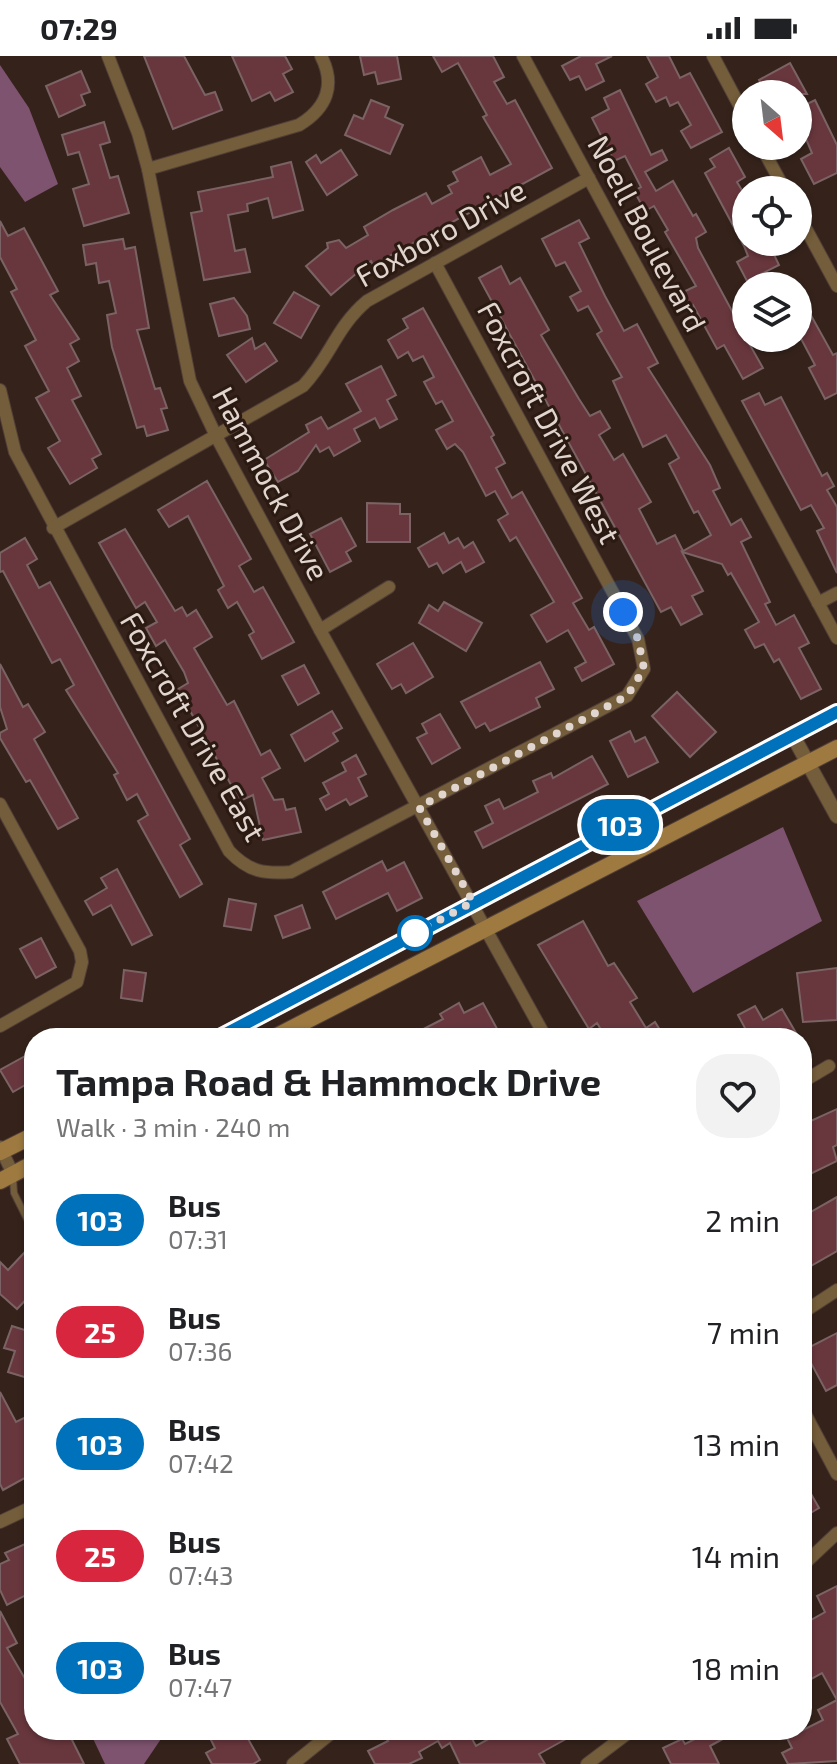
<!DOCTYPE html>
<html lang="en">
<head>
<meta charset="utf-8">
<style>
	body { margin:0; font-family:"Exo 2",sans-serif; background:#f2f2f2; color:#202124; height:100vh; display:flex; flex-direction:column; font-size:30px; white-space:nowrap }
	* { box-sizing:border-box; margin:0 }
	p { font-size:26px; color:#757577 }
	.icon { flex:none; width:44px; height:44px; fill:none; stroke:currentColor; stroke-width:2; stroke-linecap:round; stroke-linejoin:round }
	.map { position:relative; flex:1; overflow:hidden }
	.details { position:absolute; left:24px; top:972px; width:788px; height:712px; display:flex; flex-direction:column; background:#fff; border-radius:32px; box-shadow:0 2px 6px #0004 }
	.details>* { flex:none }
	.badge { padding:0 16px; border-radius:26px; font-size:28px; line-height:52px }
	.needle { width:52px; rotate:152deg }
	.fabs { position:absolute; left:732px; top:24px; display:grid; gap:16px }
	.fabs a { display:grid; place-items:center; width:80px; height:80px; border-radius:50%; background:#fff; box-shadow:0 2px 6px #0004; font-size:40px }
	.you { position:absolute; width:40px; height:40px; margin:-20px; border:6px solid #fff; border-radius:50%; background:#1a73e8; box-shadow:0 0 0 12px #1a73e833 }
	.map>.badge { position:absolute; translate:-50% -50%; box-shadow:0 0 0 4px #fff }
	.round { display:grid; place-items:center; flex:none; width:84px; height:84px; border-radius:32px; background:#f2f2f2 }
	.overview { display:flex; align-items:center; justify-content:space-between; height:136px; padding:0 32px }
	h1 { font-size:38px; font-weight:700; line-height:60px }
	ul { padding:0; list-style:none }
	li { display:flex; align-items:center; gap:24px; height:112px; padding:0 32px }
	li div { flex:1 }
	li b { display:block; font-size:30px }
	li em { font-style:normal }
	li .badge { min-width:88px; font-weight:700; text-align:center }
	.status { display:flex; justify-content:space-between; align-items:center; height:56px; padding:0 40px; background:#fff; direction:ltr }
	.status svg { height:22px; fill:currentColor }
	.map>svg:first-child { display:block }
	.water { fill:#7e536f }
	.building { fill:#68373d; stroke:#7b6365; stroke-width:2 }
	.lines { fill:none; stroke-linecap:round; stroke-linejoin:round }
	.service-casing { stroke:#513f38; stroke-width:8 }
	.minor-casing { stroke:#513f38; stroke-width:14 }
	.tertiary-casing { stroke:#513f38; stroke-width:16 }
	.secondary-casing { stroke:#513f38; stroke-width:18 }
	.service { stroke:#745d3a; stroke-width:6 }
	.minor { stroke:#745d3a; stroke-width:12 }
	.tertiary { stroke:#745d3a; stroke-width:14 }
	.secondary { stroke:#9e7a40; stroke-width:16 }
	.line-casing { stroke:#fff; stroke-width:18 }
	.line { stroke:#0072bc; stroke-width:12 }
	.walk { stroke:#e1d5cf; stroke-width:8; stroke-dasharray:0 14.4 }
	.stop-dot { fill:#fff; stroke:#0072bc; stroke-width:4 }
	.labels { text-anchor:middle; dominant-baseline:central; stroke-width:6; stroke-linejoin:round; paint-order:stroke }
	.street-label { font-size:30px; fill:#e1d5cf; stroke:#2b1a12 }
</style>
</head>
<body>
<div class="status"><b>07:29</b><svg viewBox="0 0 49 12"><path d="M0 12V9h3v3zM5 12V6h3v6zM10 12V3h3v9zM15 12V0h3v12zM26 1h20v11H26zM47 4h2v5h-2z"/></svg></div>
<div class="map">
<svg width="837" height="1708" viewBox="0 0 837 1708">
	<rect width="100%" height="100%" fill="#35231b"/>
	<g class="water">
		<path d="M0 9 29 52 58 128 25 146 0 111Z"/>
		<path d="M783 771 822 865 693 937 637 845Z"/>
		<path d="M89 1674H167L144 1708H105Z"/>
	</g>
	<g class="building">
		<path d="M144 0H184L205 39 215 36 222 54 173 73Z"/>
		<path d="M232 0H285L292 13 283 18 293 36 275 45 270 36 252 45Z"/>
		<path d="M360 0H397L401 23 378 28 375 16 364 19Z"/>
		<path d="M433 0H493L504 21 494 26 507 48 515 44 552 112 373 209 371 205 331 239 306 210 328 192 327 187 339 184 346 192 368 179 364 171 393 154 426 137 432 148 452 137 448 130 458 125 453 116 481 101 490 119 511 108 483 61 487 59 458 7 442 16Z"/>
		<path d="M581 0H612L596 8 604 25 586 34 579 20 570 24 562 10Z"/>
		<path d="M647 0H669L680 22 690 17 722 76 691 92 681 75 691 69 678 46 670 50 666 41 656 46 646 28 658 21Z"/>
		<path d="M790 7 807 38H766L759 24Z"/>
		<path d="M81 15 90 36 81 39 85 49 59 61 46 30Z"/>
		<path d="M620 34 651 99 662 94 667 104 645 116 656 135 673 125 693 160 696 158 706 176 696 182 698 192 739 268 746 265V282L763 312 743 323 724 289 717 293 693 249 690 251 683 236 696 230 665 176 668 174 654 150 645 155 634 135 641 131 625 100 614 105 592 62 609 53 604 42Z"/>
		<path d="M371 44 389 51 385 61 403 69 390 98 345 79 354 59 363 63Z"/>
		<path d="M815 44 837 89V117L814 128 801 103 812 97 798 64 808 59 803 50Z"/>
		<path d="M104 66 110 86 100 89 110 122 118 120 129 157 84 170 73 133 89 128 79 96 68 99 62 79Z"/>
		<path d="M729 92 745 121 737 126 746 141V186H768L779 209 747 225 737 206 748 200 744 190 705 117 715 111 710 103Z"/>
		<path d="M341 94 357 119 327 139 306 106 316 99 321 107Z"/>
		<path d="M291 106 303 154 273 162 268 142 247 148 248 155 228 159 235 195 245 193 250 216 204 224 191 157 202 155 198 136 273 121 271 111Z"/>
		<path d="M579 164 589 182 579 187 605 240 624 275 637 268 658 307 648 312 710 409 720 432 713 435 731 469 741 463 751 481 741 486 770 546 765 548 776 569 794 559 809 587 799 592 821 633 801 643 779 603 774 606 764 588 755 592 745 574 759 566 731 517 728 519 722 508 682 496 703 535 692 540 702 558 681 569 671 551 661 556 479 222 501 210 510 228 520 222 549 274 541 279 579 343 590 360 600 355 610 372 599 379 614 404 623 398 651 446 639 453 657 488 675 479 683 495 711 479 698 455 694 457 669 408 679 402 666 379 643 391 613 325 622 321 597 278 602 275 588 250 578 255 570 241 581 235 565 206 556 210 542 183Z"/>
		<path d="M0 165 8 180 24 172 58 235 50 239 79 283 70 288 79 305 67 312 81 340 72 344 101 398 92 403 97 412 70 428 48 392 60 385 36 342 49 335 25 290 36 284 11 236 17 233 0 201Z"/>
		<path d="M123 183 125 193 135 191 149 272 137 274 155 333 160 332 167 352 161 353 168 374 147 380 144 370 137 372 112 291 107 259 116 257 109 225 99 227 96 207 86 209 83 189Z"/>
		<path d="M294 236 319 250 301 282 274 267Z"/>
		<path d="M798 236 833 299 837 297V337L825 343 809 312 815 309 798 277Z"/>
		<path d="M234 242 247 260 250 273 219 280 210 248Z"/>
		<path d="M423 252 494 379 491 381 505 407 496 412 512 442 522 436 582 542 573 547 589 574 594 571 614 608 582 625 575 612 586 606 568 574 547 586 531 559 554 546 516 481 510 485 498 464 508 458 495 435 486 440 463 396 455 388 447 393 436 374 453 365 442 345 436 348 424 326 434 321 423 300 413 305 408 296 398 302 388 284 408 272 403 263Z"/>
		<path d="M252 282 255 293 265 287 277 305 246 326 227 299Z"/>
		<path d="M381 310 396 339 387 344 397 363 380 372 375 362 354 373 360 385 334 400 329 391 320 396 316 389 298 415 278 426 264 404 309 376 306 369 321 361 328 373 361 355 346 328Z"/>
		<path d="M759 337 765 349 781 341 822 420 827 417 834 430 827 434 837 451V517L817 475 824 472 811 449 801 454 742 345Z"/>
		<path d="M207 425 251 503 239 510 254 536 263 531 294 586 262 603 249 579 254 576 237 546 228 552 218 534 224 530 188 460 169 471 158 454Z"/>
		<path d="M367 447 400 448V458H410V486H367Z"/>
		<path d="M341 462 356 490 346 496 351 505 330 516 310 478Z"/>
		<path d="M125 473 175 555 182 551 187 560 196 554 212 581 194 592 227 649 234 645 261 699 270 694 280 712 262 722 274 744 283 743 286 754 295 752 301 776 263 784 253 739 240 745 178 633 188 627 184 616 165 584 156 590 146 572 157 566 145 546 136 552 99 487Z"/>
		<path d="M444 477 449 487 458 482 464 492 473 486 484 506 466 516 461 506 443 517 437 507 429 511 418 492Z"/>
		<path d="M25 482 37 503 27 509 39 532 50 526 190 783 180 789 202 828 180 841 138 765 148 759 137 738 127 744 114 719 118 717 66 634 74 629 60 603 52 607 3 515 0 516V497Z"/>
		<path d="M444 546 482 567 466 595 419 567 429 549 438 555Z"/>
		<path d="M413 587 433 621 406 637 401 628 392 633 377 608Z"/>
		<path d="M540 606 554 633 536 642 540 651 490 675 485 667 476 672 461 646Z"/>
		<path d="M0 608 23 651 28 648 45 676 34 683 78 762 58 773 30 724 26 726 0 682V677L7 673 0 651Z"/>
		<path d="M304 609 319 637 298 649 282 620Z"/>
		<path d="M677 636 716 676 690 701 652 660Z"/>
		<path d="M332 655 342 672 333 677 338 685 305 705 291 679Z"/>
		<path d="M440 658 460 692 432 708 417 682 427 677 422 668Z"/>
		<path d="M630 675 635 686 645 681 658 706 628 721 610 685Z"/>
		<path d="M356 699 366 718 358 722 367 740 350 749 346 743 326 754 320 743 329 738 323 727 346 715 342 707Z"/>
		<path d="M592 700 608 728 483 792 475 776 493 767 485 750 499 743 504 753 538 736 533 725 551 717 553 722Z"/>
		<path d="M382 805 387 815 404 806 422 842 397 855 388 837 336 863 323 836Z"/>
		<path d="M117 813 152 879 132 889 111 849 93 859 85 845 107 832 101 822Z"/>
		<path d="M229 843 256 848 251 874 224 870Z"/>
		<path d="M302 849 310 872 283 882 275 860Z"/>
		<path d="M583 865 608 910 614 907 637 942 630 946 646 972 655 966 665 982H606L597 967 589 973 538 889Z"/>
		<path d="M41 882 56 911 36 922 20 893Z"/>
		<path d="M837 912V964L803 966 797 917Z"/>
		<path d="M124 914 146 917 142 945 121 942Z"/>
		<path d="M459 947 464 957 483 947 502 982H406L443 963 440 958Z"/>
		<path d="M755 950 763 964 782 953 799 982H731L746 974 738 959Z"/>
		<path d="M27 999 34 1011V1024L13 1036 0 1014Z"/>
		<path d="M837 1053V1089L833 1091 837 1105 802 1122V1069Z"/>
		<path d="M837 1141V1195L802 1215V1161Z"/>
		<path d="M24 1197 34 1206V1235L17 1253 0 1238V1206L8 1214Z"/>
		<path d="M12 1270 34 1277V1324L8 1316 15 1295 4 1292Z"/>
		<path d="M837 1277V1329L826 1335 804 1294Z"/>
		<path d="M0 1336 16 1366 34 1357V1417L3 1434 0 1428Z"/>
		<path d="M802 1422 819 1452 802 1462Z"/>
		<path d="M34 1484V1535L7 1549 0 1534V1508L9 1504 5 1497Z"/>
		<path d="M837 1530V1705L788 1708 782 1697 792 1692 787 1682 823 1664 818 1654 837 1644 822 1617 802 1628V1569L825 1556 817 1540Z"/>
		<path d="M0 1555 17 1587 7 1592 34 1638 25 1646 34 1662V1674H67L84 1708H20L7 1683 18 1678 0 1646Z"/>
		<path d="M224 1674H243L260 1704 253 1708H212L206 1697 215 1692 210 1682Z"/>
		<path d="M382 1674H467L476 1690 505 1674H582L539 1698 545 1708H460L450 1687 442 1692 438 1685 419 1696 422 1702 409 1708H375L368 1695 388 1685Z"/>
		<path d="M713 1674H739L710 1690 719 1708H671L663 1692 682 1683 685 1688Z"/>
	</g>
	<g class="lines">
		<g class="service-casing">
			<path id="service" d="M13 1122 14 1137 34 1177"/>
		</g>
		<g class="minor-casing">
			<g id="minor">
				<path d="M108 0 138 77 148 113 190 325 217 382 320 574 546 982"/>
				<path d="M523 0 837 582"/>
				<path d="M713 0 746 62"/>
				<path d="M761 90 785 134"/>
				<path d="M148 113 299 69C327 52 336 29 321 0"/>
				<path d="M798 158 837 230"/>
				<path d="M0 334 15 396 229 795C249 816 264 818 291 816L627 640 644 613 638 583 435 207"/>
				<path d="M53 472 303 330C330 302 336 271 367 245L589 122"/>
				<path d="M818 547 837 537"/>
				<path d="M320 574 389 531"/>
				<path d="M0 748 80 895 82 906 77 926 0 970"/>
				<path d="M802 1026 829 1010"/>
				<path d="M0 1091 13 1118"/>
				<path d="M802 1257 837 1234"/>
				<path d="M802 1352 837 1418"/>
				<path d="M0 1466 34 1450"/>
				<path d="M802 1510 837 1477"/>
				<path d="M293 1708 335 1674"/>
				<path d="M587 1708 632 1674"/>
			</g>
		</g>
		<g class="tertiary-casing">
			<path id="tertiary" d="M793 680 837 760"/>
		</g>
		<g class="secondary-casing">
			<g id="secondary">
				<path d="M218 982 837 656"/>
				<path d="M273 982 837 692"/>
				<path d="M0 1096 34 1079"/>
				<path d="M0 1125 34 1107"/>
			</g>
		</g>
		<use href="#service" class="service"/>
		<use href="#minor" class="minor"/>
		<use href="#tertiary" class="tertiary"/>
		<use href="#secondary" class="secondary"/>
	</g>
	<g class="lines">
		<g class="line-casing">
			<path id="line" d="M218 982 837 656"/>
		</g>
		<use href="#line" class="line"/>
		<path class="walk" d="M415 877 473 846 419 751 627 640 644 613 638 583 623 556"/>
	</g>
	<circle class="stop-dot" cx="415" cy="877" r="16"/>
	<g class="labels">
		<g class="street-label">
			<text transform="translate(440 176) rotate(-29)">Foxboro Drive</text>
			<text transform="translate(648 177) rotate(62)">Noell Boulevard</text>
			<text transform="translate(550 366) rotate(62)">Foxcroft Drive West</text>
			<text transform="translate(272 427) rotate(62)">Hammock Drive</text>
			<text transform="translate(194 670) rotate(60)">Foxcroft Drive East</text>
		</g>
	</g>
</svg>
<div class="fabs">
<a><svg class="needle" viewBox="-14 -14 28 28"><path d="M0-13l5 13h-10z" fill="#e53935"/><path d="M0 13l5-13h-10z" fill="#757577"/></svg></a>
<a><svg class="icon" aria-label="locate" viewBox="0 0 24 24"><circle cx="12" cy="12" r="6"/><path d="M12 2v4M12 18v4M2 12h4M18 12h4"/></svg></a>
<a><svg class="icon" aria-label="layers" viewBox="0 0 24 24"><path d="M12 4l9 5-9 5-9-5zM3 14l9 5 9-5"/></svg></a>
</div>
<div class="you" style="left:623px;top:556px"></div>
<b class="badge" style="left:620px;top:769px;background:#0072bc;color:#fff">103</b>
<section class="details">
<div class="overview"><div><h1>Tampa Road &amp; Hammock Drive</h1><p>Walk · 3 min · 240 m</p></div><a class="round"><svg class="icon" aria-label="heart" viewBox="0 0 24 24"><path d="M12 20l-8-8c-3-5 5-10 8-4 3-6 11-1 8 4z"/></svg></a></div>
<ul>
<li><span class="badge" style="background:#0072bc;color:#fff">103</span><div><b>Bus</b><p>07:31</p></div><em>2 min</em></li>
<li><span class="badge" style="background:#d7263d;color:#fff">25</span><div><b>Bus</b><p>07:36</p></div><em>7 min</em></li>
<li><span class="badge" style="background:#0072bc;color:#fff">103</span><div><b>Bus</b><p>07:42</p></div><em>13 min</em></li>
<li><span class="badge" style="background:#d7263d;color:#fff">25</span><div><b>Bus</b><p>07:43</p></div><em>14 min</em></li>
<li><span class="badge" style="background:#0072bc;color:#fff">103</span><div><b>Bus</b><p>07:47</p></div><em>18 min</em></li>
</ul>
</section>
</div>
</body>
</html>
